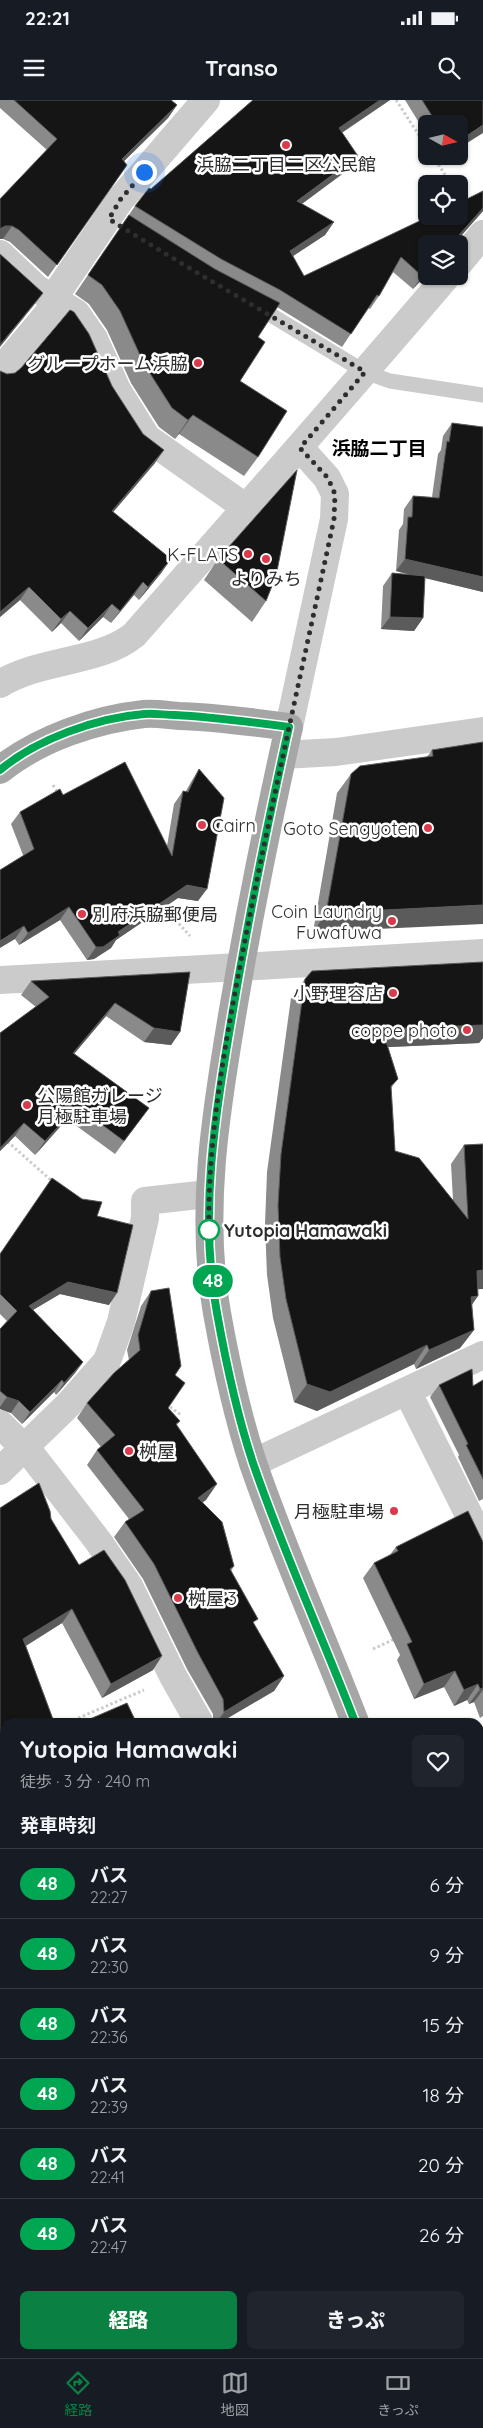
<!DOCTYPE html>
<html lang="ja">
<head>
<meta charset="utf-8">
<style>
	body { margin:0; font-family:Quicksand,"Noto Sans JP",sans-serif; background:#20242c; color:#f1f3f6; height:100vh; display:flex; flex-direction:column; font-size:19px; white-space:nowrap }
	* { box-sizing:border-box; margin:0 }
	p { font-size:16px; color:#9ea1a6 }
	.icon { flex:none; width:28px; height:28px; fill:none; stroke:currentColor; stroke-width:2; stroke-linecap:round; stroke-linejoin:round }
	.map { position:relative; flex:1; overflow:hidden }
	.side { position:absolute; left:0px; top:1618px; width:484px; height:641px; display:flex; flex-direction:column; background:#171b24; border-radius:15px 15px 0 0; box-shadow:0 1px 4px #0004 }
	.side>* { flex:none }
	.badge { padding:0 10px; border-radius:16px; font-size:18px; line-height:32px }
	.needle { width:32px; rotate:98deg }
	.fabs { position:absolute; left:418px; top:15px; display:grid; gap:10px }
	.fabs a { display:grid; place-items:center; width:50px; height:50px; border-radius:8px; background:#171b24; box-shadow:0 1px 4px #0004; font-size:25px }
	.you { position:absolute; width:25px; height:25px; margin:-12px; border:4px solid #fff; border-radius:50%; background:#1a73e8; box-shadow:0 0 0 8px #1a73e833 }
	.map>.badge { position:absolute; translate:-50% -50%; box-shadow:0 0 0 2px #fff }
	h2 { padding:0 20px; font-size:19px; line-height:45px }
	.round { display:grid; place-items:center; flex:none; width:52px; height:52px; border-radius:8px; background:#20242c }
	.headline { display:flex; align-items:center; justify-content:space-between; height:85px; padding:0 20px }
	h1 { font-size:24px; font-weight:800; line-height:38px }
	.button { display:flex; gap:10px; margin-top:auto; padding:10px 20px }
	.button a { flex:1; height:58px; border-radius:8px; background:#0b8043; color:#fff; font-size:20px; font-weight:800; line-height:58px; text-align:center }
	.button a+a { background:#20242c; color:#f1f3f6 }
	ul { padding:0; list-style:none }
	li { display:flex; align-items:center; gap:15px; height:70px; padding:0 20px; border-top:1px solid #363941 }
	li div { flex:1 }
	li b { display:block; font-size:19px }
	li em { font-style:normal }
	li .badge { min-width:55px; font-weight:700; text-align:center }
	.status { display:flex; justify-content:space-between; align-items:center; height:35px; padding:0 25px; background:#171b24; direction:ltr }
	.status svg { height:14px; fill:currentColor }
	header { display:flex; justify-content:space-between; align-items:center; height:65px; padding:0 20px; background:#171b24; font-size:22px; font-weight:800 }
	.tab-bar { display:flex; justify-content:space-around; align-items:center; height:70px; border-top:1px solid #363941; background:#171b24; font-size:14px; color:#9ea1a6 }
	.tab-bar a { display:grid; justify-items:center; gap:2px }
	.tab-bar .current { color:#0b8043 }
	.map>svg:first-child { display:block }
	.green { fill:#e4eadc }
	.lines { fill:none; stroke-linecap:round; stroke-linejoin:round }
	.path { stroke:#cbcbcb; stroke-width:3; stroke-dasharray:2.5 2.5; stroke-linecap:butt }
	.service { stroke:#cbcbcb; stroke-width:15 }
	.minor { stroke:#cbcbcb; stroke-width:28 }
	.tertiary { stroke:#cbcbcb; stroke-width:28 }
	.primary { stroke:#a6a6a6; stroke-width:28 }
	.trunk { stroke:#9e9e9e; stroke-width:28 }
	.wall { fill:#8a8a8a }
	.shaded-wall { fill:#5b5b5b }
	.building { fill:#151515; stroke:#5b5b5b }
	.line-casing { stroke:#fff; stroke-width:11 }
	.line { stroke:#00a651; stroke-width:8 }
	.walk { stroke:#2e2e2e; stroke-width:5; stroke-dasharray:0 9 }
	.poi-dot { fill:#da3a4c; stroke:#fff; stroke-width:2 }
	.stop-dot { fill:#fff; stroke:#00a651; stroke-width:2.5 }
	.labels { text-anchor:middle; dominant-baseline:central; stroke-width:5; stroke-linejoin:round; paint-order:stroke }
	.poi-label { font-size:18px; fill:#2e2e2e; stroke:#fff; text-anchor:end }
	.stop-label { font-size:18px; font-weight:bold; fill:#2e2e2e; stroke:#fff; text-anchor:start }
	.neighbourhood-label { font-size:19px; font-weight:bold; fill:#000; stroke:#fff }
</style>
</head>
<body>
<div class="status"><b>22:21</b><svg viewBox="0 0 49 12"><path d="M0 12V9h3v3zM5 12V6h3v6zM10 12V3h3v9zM15 12V0h3v12zM26 1h20v11H26zM47 4h2v5h-2z"/></svg></div>
<header><svg class="icon" aria-label="menu" viewBox="0 0 24 24"><path d="M4 6h16M4 12h16M4 18h16"/></svg>Transo<svg class="icon" aria-label="search" viewBox="0 0 24 24"><circle cx="10" cy="10" r="6"/><path d="M15 15l6 6"/></svg></header>
<div class="map">
<svg width="483" height="2258" viewBox="0 0 483 2258">
	<rect width="100%" height="100%" fill="#fff"/>
	<path class="green" d="M483 1942V2146L479 2147V1943Z"/>
	<g class="lines">
		<g class="path">
			<path d="M396 0 426 46"/>
			<path d="M433 56 451 84"/>
			<path d="M459 96 464 104"/>
			<path d="M53 685 58 693"/>
			<path d="M162 805 190 836"/>
			<path d="M0 1035 52 1081"/>
			<path d="M166 1304 181 1315"/>
			<path d="M373 1549 397 1538"/>
			<path d="M69 1622 144 1590"/>
			<path d="M0 1650 5 1648"/>
			<path d="M0 1915 5 1913"/>
			<path d="M0 1923 5 1921"/>
			<path d="M479 2017 483 2016"/>
			<path d="M479 2064 483 2071"/>
		</g>
		<path class="service" d="M256 206 365 272 390 281 483 295"/>
		<g class="minor">
			<path d="M0 154 36 188 76 213 94 239 117 290 147 338 245 407"/>
			<path d="M459 163 483 134"/>
			<path d="M0 271 51 210 54 197 120 100 206 0"/>
			<path d="M0 584C39 559 100 563 134 535 239 416 344 297 447 176"/>
			<path d="M0 880 240 867"/>
			<path d="M407 1291 483 1443"/>
			<path d="M0 1324 34 1358 98 1441 129 1486 173 1576 199 1622"/>
			<path d="M0 1371 68 1305 107 1261 121 1222 145 1118V1101L208 1094"/>
			<path d="M0 2178 5 2197"/>
			<path d="M20 2254 21 2258"/>
		</g>
		<g class="tertiary">
			<path d="M289 627 334 419 335 394 327 378 300 348"/>
			<path d="M283 655 336 652 483 631"/>
			<path d="M240 867 483 853"/>
			<path d="M253 1363 483 1255"/>
			<path d="M479 2173 483 2172"/>
			<path d="M167 2258 183 2254"/>
		</g>
		<path class="primary" d="M0 670C38 639 96 619 144 614 155 613 167 615 179 616 216 617 252 622 289 627 268 721 249 815 233 910 216 1010 199 1112 217 1213 226 1263 237 1315 253 1363 283 1451 322 1536 355 1622"/>
		<g class="trunk">
			<path d="M479 1814 483 1813"/>
			<path d="M479 1879 483 1878"/>
			<path d="M0 1962 5 1960"/>
			<path d="M0 2027 5 2025"/>
		</g>
	</g>
	<g class="wall">
		<path d="M0 0H171L177 5 168 18 124 61 127 65 48 177 10 142 3 139 47 50 0 8Z"/>
		<path d="M253 0H390L342 33 349 69 302 104 334 122 325 135 293 156 304 176 483 91V111L454 144H426V175L413 189 393 172 379 196 370 209 368 208 342 247 277 207 258 237 240 281 258 357 244 376 179 334 175 339 159 327 131 283 107 230 89 204 75 194 135 106 151 89Z"/>
		<path d="M405 0H483L459 24H426V34Z"/>
		<path d="M0 271 7 274 112 286 155 363 113 412 162 472 139 500 134 495 111 523 103 517 79 541 61 523 52 532 20 500 0 517Z"/>
		<path d="M452 323 483 492 425 478 423 518 414 531 381 529 383 486 392 473 409 475 396 471 399 430 403 424 404 409 413 396 432 397 438 354 441 350 443 336Z"/>
		<path d="M218 459 266 501 252 522 204 480Z"/>
		<path d="M483 642 313 832 337 693 351 674 427 657 432 650Z"/>
		<path d="M199 669 198 801 178 798 116 840 111 848 94 859 87 860 60 820 19 845 15 839 23 755 11 724 20 712 63 695 167 746 174 704 183 691H186L191 682Z"/>
		<path d="M483 862V938L479 943 388 947 398 979 391 988 395 1051 453 1100 451 1064 464 1045 478 1189 472 1205 474 1230 460 1248 416 1269 414 1264 317 1311 294 1302 273 1218 267 1175 265 1124 267 1072 291 898 305 879Z"/>
		<path d="M190 872 180 932 171 945 144 942 106 916 74 954 149 1008 115 1054 67 1019 35 1055 15 1036 0 1051V933L36 907 21 895 31 881Z"/>
		<path d="M97 1116 109 1205 60 1194 33 1210 83 1262 75 1273 56 1295 54 1292 22 1324 11 1313 0 1309V1229L7 1221 0 1214V1154Z"/>
		<path d="M151 1191 175 1275 168 1308 180 1321 176 1326 206 1400 203 1402 234 1466 231 1471 254 1524 284 1576 274 1591 221 1622H213V1614L187 1569 143 1479 114 1437 125 1422 129 1419 87 1365 97 1350 101 1347 77 1318 87 1303 129 1260 127 1250 141 1206Z"/>
		<path d="M483 1280V1399L479 1401 458 1357 459 1355 430 1297 439 1285 473 1286Z"/>
		<path d="M0 1408 51 1419 79 1465 153 1570 102 1598 62 1523 26 1546 54 1622H5V1635L0 1638Z"/>
		<path d="M483 1442V1616L480 1618 474 1602 469 1604 467 1600 454 1606 444 1587 414 1599 397 1560 400 1555 363 1478 374 1463 389 1456 396 1447Z"/>
		<path d="M5 2073V2112L0 2094V2080Z"/>
		<path d="M358 2254H479L483 2258H359Z"/>
	</g>
	<g class="shaded-wall">
		<path d="M380 0H390L329 41 339 28Z"/>
		<path d="M177 5 168 18 113 72 122 59Z"/>
		<path d="M483 25V33L459 48V41Z"/>
		<path d="M358 56 349 69 288 114 297 101Z"/>
		<path d="M483 108V111L454 144H451Z"/>
		<path d="M334 122 325 135 281 164 290 151Z"/>
		<path d="M5 126H12L3 139H0V129Z"/>
		<path d="M426 172V175L413 189 422 176Z"/>
		<path d="M43 193 34 205 0 247V245Z"/>
		<path d="M193 315 179 334 175 339 188 320Z"/>
		<path d="M164 350 155 363 103 424 112 411Z"/>
		<path d="M171 459 162 472 139 500 148 487Z"/>
		<path d="M405 459 483 477V492L396 471Z"/>
		<path d="M143 482 134 495 111 523 120 511Z"/>
		<path d="M29 487 20 500 0 517V512Z"/>
		<path d="M112 504 103 517 79 541 88 528Z"/>
		<path d="M70 511 61 523 52 532 61 519Z"/>
		<path d="M390 517 423 518 414 531 381 529Z"/>
		<path d="M187 785 207 789 198 801 178 798 116 840 111 848 94 859 87 860 96 847Z"/>
		<path d="M483 805V824L313 832 326 813Z"/>
		<path d="M69 807 60 820 19 845 28 833Z"/>
		<path d="M24 826 15 839 0 848V841Z"/>
		<path d="M115 903 106 916 63 967 73 953Z"/>
		<path d="M483 925V938L479 943 368 948 382 929Z"/>
		<path d="M154 928 180 932 171 945 144 942Z"/>
		<path d="M77 1006 67 1019 35 1055 45 1041Z"/>
		<path d="M24 1023 15 1036 0 1051V1048Z"/>
		<path d="M483 1170V1189L464 1190 477 1171Z"/>
		<path d="M68 1182 117 1193 109 1205 60 1194 21 1217 29 1206Z"/>
		<path d="M478 1196 465 1215 471 1197Z"/>
		<path d="M474 1230 460 1248 416 1269 429 1250Z"/>
		<path d="M427 1245 414 1264 317 1311 294 1302 307 1284Z"/>
		<path d="M83 1262 75 1273 56 1295 64 1283Z"/>
		<path d="M62 1280 54 1292 22 1324 30 1312Z"/>
		<path d="M7 1297 19 1301 11 1313 0 1309V1307Z"/>
		<path d="M217 1384 206 1400 187 1413 198 1398Z"/>
		<path d="M72 1509 62 1523 14 1553 23 1539Z"/>
		<path d="M162 1556 153 1570 102 1598 111 1584Z"/>
		<path d="M455 1571 444 1587 414 1599 424 1584Z"/>
		<path d="M284 1576 274 1591 221 1622H217L224 1612Z"/>
		<path d="M478 1584 467 1600 454 1606 464 1590Z"/>
		<path d="M483 1588V1590L474 1602 469 1604 480 1589Z"/>
		<path d="M5 1627V1635L0 1638V1630Z"/>
		<path d="M5 1874V1884L0 1886V1876Z"/>
	</g>
	<g class="building">
		<path d="M14 0H171L177 5 122 59 127 65 57 165 19 130 12 126H5L0 129V99L57 39Z"/>
		<path d="M253 0H380L339 28 358 56 297 101 334 122 290 151 304 176 430 116H459V103L483 91V108L451 144H426V172L422 176 401 157 379 196 377 195 351 234 280 190 221 159 135 106 149 88 151 89Z"/>
		<path d="M422 0H483V25L459 41V24H437Z"/>
		<path d="M129 115 215 169 280 203 258 237 265 242 240 281 287 311 258 357 193 315 188 320 172 308 144 264 120 211 102 185 88 175Z"/>
		<path d="M0 154 43 193 0 245Z"/>
		<path d="M70 210 74 212 89 234 112 286 143 334 164 350 112 411 171 459 148 487 143 482 120 511 112 504 88 528 70 511 61 519 29 487 0 512V271L7 274 15 273 21 268Z"/>
		<path d="M452 323 483 327V477L405 459 408 417H412L413 396 439 398 447 341 449 342Z"/>
		<path d="M297 370 276 476 266 501 218 459Z"/>
		<path d="M392 473 425 476 423 518 390 517Z"/>
		<path d="M483 642V805L326 813 351 674 360 666 433 656 432 650Z"/>
		<path d="M125 662 172 756 183 691 188 692 199 669 224 698 207 789 187 785 118 832 120 835 103 847H96L69 807 28 833 24 826 0 841V770L34 749 20 712 60 689 63 695Z"/>
		<path d="M483 862V925L382 929 398 979 391 986 395 1051 419 1058 468 1119 464 1045 483 1044V1170L477 1171 478 1196 471 1197 474 1230 429 1250 427 1245 330 1292 307 1284 286 1199 280 1157 278 1105 281 1054 305 879 312 871Z"/>
		<path d="M190 872 180 932 154 928 115 903 73 953 149 1008 124 1041 77 1006 45 1041 24 1023 0 1048V933L49 897 31 881Z"/>
		<path d="M52 1078 82 1099 102 1102 97 1116 133 1125 117 1193 68 1182 29 1206 83 1262 64 1283 62 1280 30 1312 19 1301 7 1297 0 1291V1229L17 1211 0 1194V1154Z"/>
		<path d="M169 1188 181 1266 175 1275 185 1283 168 1308 180 1321 176 1324 217 1384 198 1398 222 1422 234 1466 230 1469 258 1519 253 1522 284 1576 224 1612 223 1599 198 1553 154 1464 125 1422 144 1410 97 1350 115 1335 87 1303 114 1273 140 1250 138 1235 151 1191Z"/>
		<path d="M472 1269 473 1286 483 1280V1379L466 1345 468 1344 439 1285Z"/>
		<path d="M39 1383 50 1411 51 1419 79 1465 104 1450 125 1480 162 1556 111 1584 72 1509 23 1539 54 1622H19L18 1619 12 1622H5V1627L0 1630V1408Z"/>
		<path d="M468 1411 483 1442V1588L480 1589 478 1584 464 1590 455 1571 424 1584 407 1544 412 1542 374 1463 398 1451 396 1447Z"/>
		<path d="M127 1603 136 1622H83Z"/>
		<path d="M5 1790V1874L0 1876V1792Z"/>
		<path d="M483 2194V2258H366L365 2254H479V2196Z"/>
	</g>
	<g class="lines">
		<g class="line-casing">
			<path id="line" d="M0 670C37 639 96 618 144 614 154 613 165 615 175 615 213 617 251 622 289 627 268 721 249 815 233 910 216 1010 198 1112 217 1213 226 1263 237 1315 253 1363 283 1451 322 1536 355 1622"/>
		</g>
		<use href="#line" class="line"/>
		<path class="walk" d="M144 72 120 100 109 119C193 172 280 220 365 272L300 348 328 378 335 394 334 419C305 556 274 692 247 830 228 929 207 1032 209 1134V1130"/>
	</g>
	<g class="poi-dot">
		<circle cx="286" cy="45" r="5"/>
		<circle cx="198" cy="263" r="5"/>
		<circle cx="248" cy="454" r="5"/>
		<circle cx="266" cy="459" r="5"/>
		<circle cx="202" cy="725" r="5"/>
		<circle cx="428" cy="728" r="5"/>
		<circle cx="82" cy="814" r="5"/>
		<circle cx="392" cy="821" r="5"/>
		<circle cx="393" cy="893" r="5"/>
		<circle cx="467" cy="930" r="5"/>
		<circle cx="27" cy="1005" r="5"/>
		<circle cx="129" cy="1351" r="5"/>
		<circle cx="394" cy="1411" r="5"/>
		<circle cx="178" cy="1498" r="5"/>
	</g>
	<circle class="stop-dot" cx="209" cy="1130" r="10"/>
	<g class="labels">
		<g class="poi-label">
			<text x="286" y="64" text-anchor="middle">浜脇二丁目二区公民館</text>
			<text x="188" y="263">グループホーム浜脇</text>
			<text x="238" y="454">K-FLATS</text>
			<text x="266" y="478" text-anchor="middle">よりみち</text>
			<text x="212" y="725" text-anchor="start">Cairn</text>
			<text x="418" y="728">Goto Sengyoten</text>
			<text x="382" y="811">Coin Laundry<tspan x="382" dy="21">Fuwafuwa</tspan></text>
			<text x="92" y="814" text-anchor="start">別府浜脇郵便局</text>
			<text x="383" y="893">小野理容店</text>
			<text x="457" y="930">coppe photo</text>
			<text x="37" y="995" text-anchor="start">公陽館ガレージ<tspan x="37" dy="21">月極駐車場</tspan></text>
			<text x="139" y="1351" text-anchor="start">桝屋</text>
			<text x="384" y="1411">月極駐車場</text>
			<text x="188" y="1498" text-anchor="start">桝屋’3</text>
		</g>
		<g class="stop-label">
			<text x="224" y="1130">Yutopia Hamawaki</text>
		</g>
		<g class="neighbourhood-label">
			<text x="379" y="348">浜脇二丁目</text>
		</g>
	</g>
</svg>
<div class="fabs">
<a><svg class="needle" viewBox="-14 -14 28 28"><path d="M0-13l5 13h-10z" fill="#e53935"/><path d="M0 13l5-13h-10z" fill="#9ea1a6"/></svg></a>
<a><svg class="icon" aria-label="locate" viewBox="0 0 24 24"><circle cx="12" cy="12" r="6"/><path d="M12 2v4M12 18v4M2 12h4M18 12h4"/></svg></a>
<a><svg class="icon" aria-label="layers" viewBox="0 0 24 24"><path d="M12 4l9 5-9 5-9-5zM3 14l9 5 9-5"/></svg></a>
</div>
<div class="you" style="left:144px;top:72px"></div>
<b class="badge" style="left:213px;top:1181px;background:#00a651;color:#fff">48</b>
<section class="side">
<div class="headline"><div><h1>Yutopia Hamawaki</h1><p>徒歩 · 3 分 · 240 m</p></div><a class="round"><svg class="icon" aria-label="heart" viewBox="0 0 24 24"><path d="M12 20l-8-8c-3-5 5-10 8-4 3-6 11-1 8 4z"/></svg></a></div>
<h2>発車時刻</h2>
<ul>
<li><span class="badge" style="background:#00a651;color:#fff">48</span><div><b>バス</b><p>22:27</p></div><em>6 分</em></li>
<li><span class="badge" style="background:#00a651;color:#fff">48</span><div><b>バス</b><p>22:30</p></div><em>9 分</em></li>
<li><span class="badge" style="background:#00a651;color:#fff">48</span><div><b>バス</b><p>22:36</p></div><em>15 分</em></li>
<li><span class="badge" style="background:#00a651;color:#fff">48</span><div><b>バス</b><p>22:39</p></div><em>18 分</em></li>
<li><span class="badge" style="background:#00a651;color:#fff">48</span><div><b>バス</b><p>22:41</p></div><em>20 分</em></li>
<li><span class="badge" style="background:#00a651;color:#fff">48</span><div><b>バス</b><p>22:47</p></div><em>26 分</em></li>
</ul>
<div class="button"><a>経路</a><a>きっぷ</a></div>
</section>
</div>
<nav class="tab-bar">
<a class="current"><svg class="icon" aria-label="directions" viewBox="0 0 24 24"><path d="M12 3l9 9-9 9-9-9zM9 14v-3h6M13 9l2 2-2 2"/></svg>経路</a>
<a><svg class="icon" aria-label="map" viewBox="0 0 24 24"><path d="M3 6l6-2 6 2 6-2v14l-6 2-6-2-6 2zM9 4v14M15 6v14"/></svg>地図</a>
<a><svg class="icon" aria-label="tickets" viewBox="0 0 24 24"><path d="M3 7h18v10H3zM15 7v10"/></svg>きっぷ</a>
</nav>
</body>
</html>
